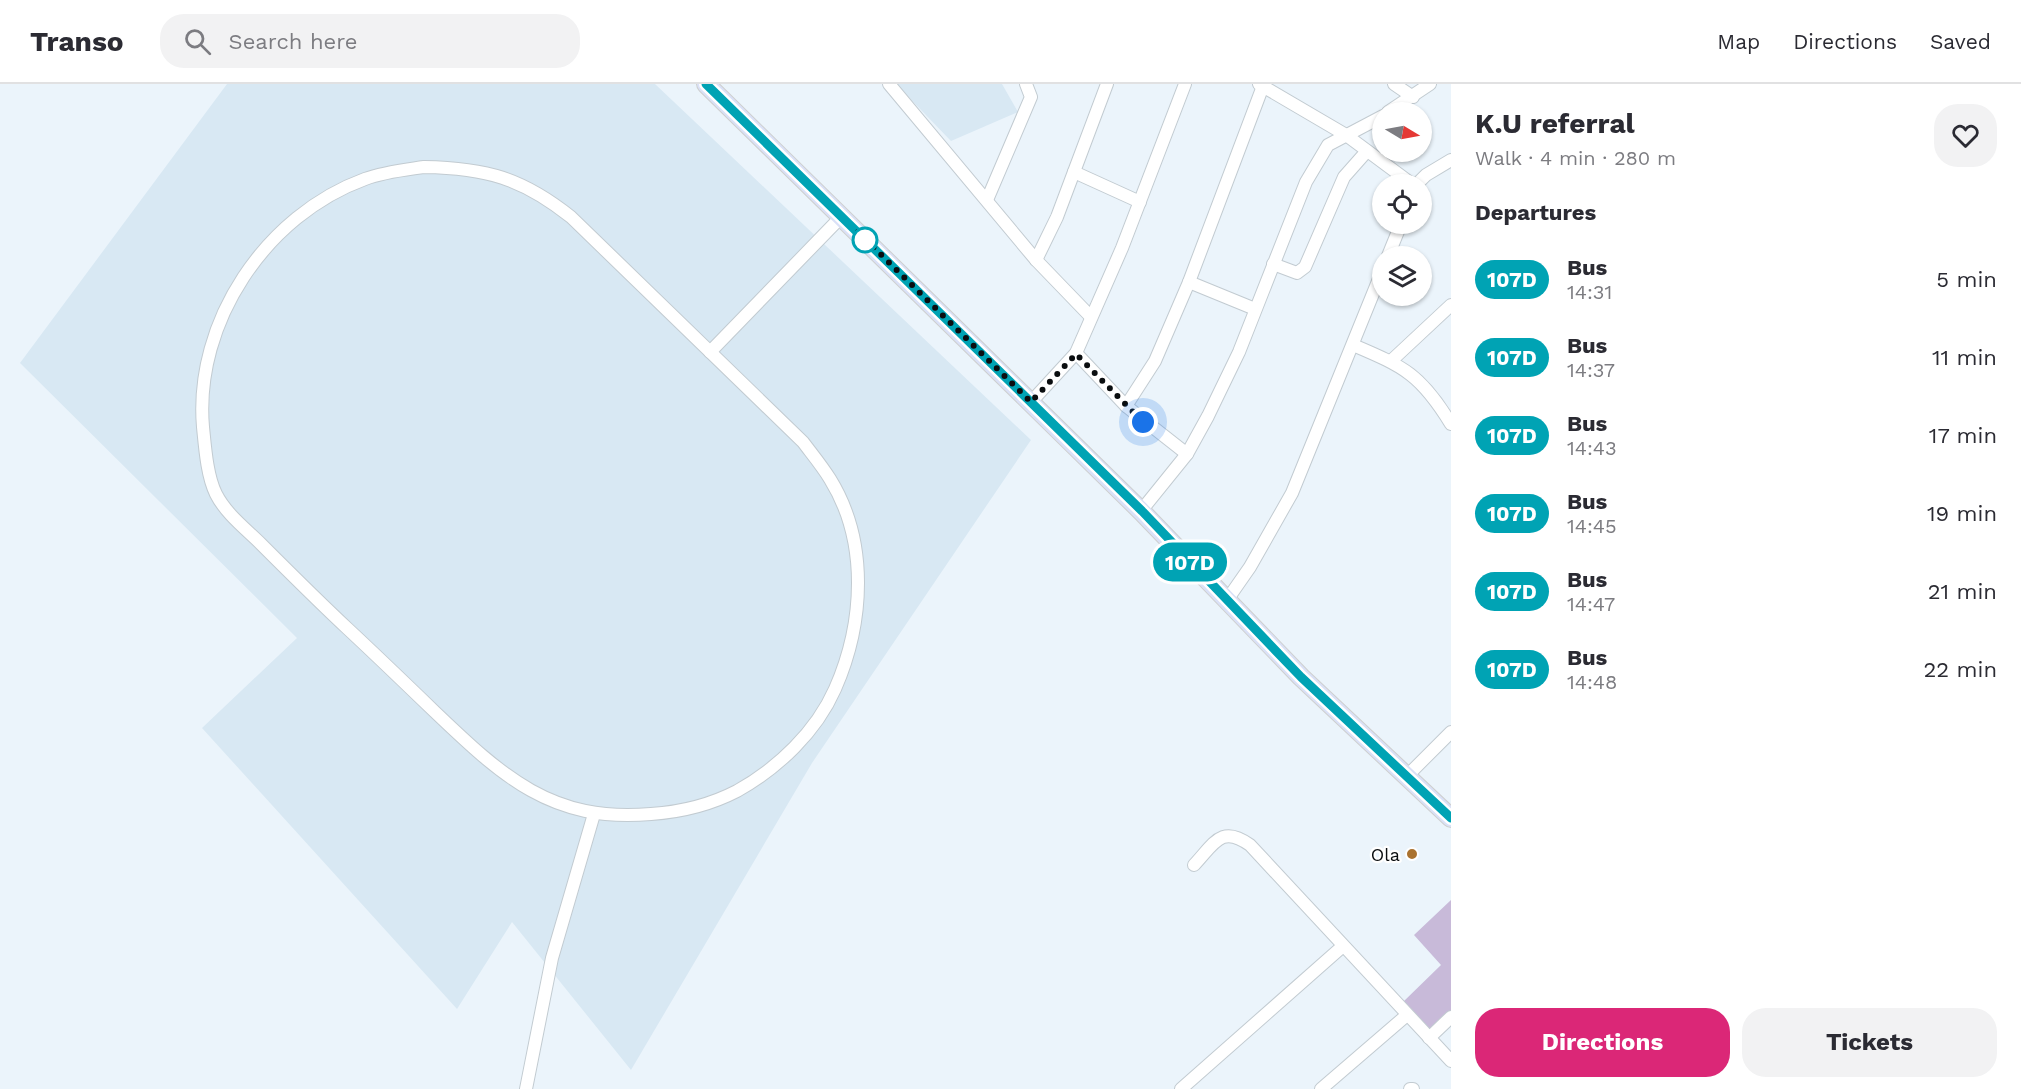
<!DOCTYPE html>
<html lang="en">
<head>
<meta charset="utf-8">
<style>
	body { margin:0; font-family:"Work Sans",sans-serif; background:#f2f2f3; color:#2b2b33; height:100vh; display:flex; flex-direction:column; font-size:22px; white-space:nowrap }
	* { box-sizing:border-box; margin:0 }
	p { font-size:20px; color:#7c7c81 }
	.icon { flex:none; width:33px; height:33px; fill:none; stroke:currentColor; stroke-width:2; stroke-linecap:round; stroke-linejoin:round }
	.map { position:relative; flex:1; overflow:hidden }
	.panel { display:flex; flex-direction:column; background:#fff; width:570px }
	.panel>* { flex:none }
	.badge { padding:0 12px; border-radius:20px; font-size:21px; line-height:39px }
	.needle { width:39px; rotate:100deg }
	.controls { position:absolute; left:1372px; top:18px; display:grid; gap:12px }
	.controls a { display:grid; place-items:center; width:60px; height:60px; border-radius:50%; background:#fff; box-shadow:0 2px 4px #0004; font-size:30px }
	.you { position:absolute; width:30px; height:30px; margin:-15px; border:4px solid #fff; border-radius:50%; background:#1a73e8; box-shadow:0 0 0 9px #1a73e833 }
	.map>.badge { position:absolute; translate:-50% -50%; box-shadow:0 0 0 3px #fff }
	h2 { padding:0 24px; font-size:22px; line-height:54px }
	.round { display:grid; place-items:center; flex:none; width:63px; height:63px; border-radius:24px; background:#f2f2f3 }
	.headline { display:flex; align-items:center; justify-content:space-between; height:102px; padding:0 24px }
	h1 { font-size:28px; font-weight:700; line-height:45px }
	.cta { display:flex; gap:12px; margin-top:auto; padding:12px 24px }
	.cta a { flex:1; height:69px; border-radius:24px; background:#db2777; color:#fff; font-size:24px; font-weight:700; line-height:69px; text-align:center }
	.cta a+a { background:#f2f2f3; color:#2b2b33 }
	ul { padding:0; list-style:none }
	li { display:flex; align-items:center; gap:18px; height:78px; padding:0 24px }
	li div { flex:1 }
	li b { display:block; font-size:22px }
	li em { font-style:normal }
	li .badge { min-width:66px; font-weight:700; text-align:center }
	header { display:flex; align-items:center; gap:36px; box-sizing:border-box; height:84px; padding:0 30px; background:#fff; border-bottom:2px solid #e1e1e2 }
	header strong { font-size:28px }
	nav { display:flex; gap:33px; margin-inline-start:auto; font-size:21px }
	.search { width:420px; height:54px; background:#f2f2f3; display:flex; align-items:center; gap:15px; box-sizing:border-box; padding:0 21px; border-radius:24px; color:#7c7c81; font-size:22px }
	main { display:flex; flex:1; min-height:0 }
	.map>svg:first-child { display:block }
	.built { fill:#d8e8f3 }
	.green { fill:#c8bad9 }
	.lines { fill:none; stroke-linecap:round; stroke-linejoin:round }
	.minor-casing { stroke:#c2cbd1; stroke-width:14 }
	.primary-casing { stroke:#cecfcf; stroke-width:20 }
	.minor { stroke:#fff; stroke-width:12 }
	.primary { stroke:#dae1f7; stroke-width:18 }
	.line-casing { stroke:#fff; stroke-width:14 }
	.line { stroke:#00a3b4; stroke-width:9 }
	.walk { stroke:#0b0e10; stroke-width:6; stroke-dasharray:0 10.8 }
	.stop-dot { fill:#fff; stroke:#00a3b4; stroke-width:3 }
	.poi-dot { fill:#aa722f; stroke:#fff; stroke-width:2 }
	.labels { text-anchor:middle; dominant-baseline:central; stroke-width:4.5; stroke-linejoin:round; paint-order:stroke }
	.poi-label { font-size:18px; fill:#0b0e10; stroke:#fff; text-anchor:end }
</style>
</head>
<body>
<header>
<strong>Transo</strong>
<div class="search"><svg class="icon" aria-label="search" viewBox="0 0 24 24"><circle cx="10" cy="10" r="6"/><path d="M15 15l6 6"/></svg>Search here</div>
<nav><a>Map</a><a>Directions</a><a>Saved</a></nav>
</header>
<main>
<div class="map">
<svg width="1451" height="1005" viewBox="0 0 1451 1005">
	<rect width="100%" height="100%" fill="#ebf4fb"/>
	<g class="built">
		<path d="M227 0H655L1031 356 812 679 631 986 512 838 457 925 202 644 297 554 20 279Z"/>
		<path d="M896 0H1002L1018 28 951 57Z"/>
	</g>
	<path class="green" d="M1451 816V928L1430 948 1403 918 1441 881 1414 851Z"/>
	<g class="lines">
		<g class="minor-casing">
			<g id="minor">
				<path d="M889 0 1036 176 1091 233"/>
				<path d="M1259 0 1346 51 1412 100"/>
				<path d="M1394 0 1413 13"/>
				<path d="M1388 28 1430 0"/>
				<path d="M424 83C486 84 522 94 571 133L803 358C812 370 822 382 830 395 869 458 864 539 835 605 816 648 778 684 737 707 710 721 681 728 651 730 552 739 502 692 435 628 406 600 377 572 348 545 318 517 290 489 261 460 246 445 226 430 216 410 207 392 205 363 203 343 194 238 266 131 365 95 384 88 404 86 424 83Z"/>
				<path d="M1074 88 1140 118"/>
				<path d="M1417 100 1426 91 1451 76"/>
				<path d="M987 116 1031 13 1026 0"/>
				<path d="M1388 172 1401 140"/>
				<path d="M1036 176 1057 133 1107 0"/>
				<path d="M1273 180 1297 189 1305 183 1344 93 1367 67"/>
				<path d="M1189 198 1255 225"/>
				<path d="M1353 261C1405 283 1421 291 1451 340"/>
				<path d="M710 268 842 132"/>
				<path d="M1076 269 1126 322 1187 370"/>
				<path d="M1391 277 1451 221"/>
				<path d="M1031 318 1076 269 1122 164 1185 0"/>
				<path d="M1126 322 1155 277 1189 198 1263 2"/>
				<path d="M1141 427 1187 370 1208 332 1239 268 1306 98 1328 61 1383 32"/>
				<path d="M1227 516 1250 483 1292 409 1383 185"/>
				<path d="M1407 692 1451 648"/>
				<path d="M1194 781C1214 760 1221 740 1250 761L1451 977"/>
				<path d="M1429 954 1451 933"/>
				<path d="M526 1005 552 874 594 730"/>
				<path d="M1181 1005 1343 862"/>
				<path d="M1321 1005 1407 931"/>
				<path d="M1410 1005H1413"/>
			</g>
		</g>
		<g class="primary-casing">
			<path id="primary" d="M706 0 1141 427 1301 593 1451 734"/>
		</g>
		<use href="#minor" class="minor"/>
		<use href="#primary" class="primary"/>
	</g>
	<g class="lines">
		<g class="line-casing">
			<path id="line" d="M706 0 1142 427 1301 593 1451 734"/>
		</g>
		<use href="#line" class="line"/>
		<path class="walk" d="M865 156 858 148 1031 318 1076 270 1143 338"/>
	</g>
	<circle class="stop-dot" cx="865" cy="156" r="12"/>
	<circle class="poi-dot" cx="1412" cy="770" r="6"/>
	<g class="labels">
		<g class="poi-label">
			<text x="1400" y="770">Ola</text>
		</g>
	</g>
</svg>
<div class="controls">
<a><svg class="needle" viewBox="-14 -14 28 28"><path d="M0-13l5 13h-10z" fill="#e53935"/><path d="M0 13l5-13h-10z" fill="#7c7c81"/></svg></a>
<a><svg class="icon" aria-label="locate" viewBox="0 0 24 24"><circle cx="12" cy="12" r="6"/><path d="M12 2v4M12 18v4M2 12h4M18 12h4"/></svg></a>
<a><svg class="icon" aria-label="layers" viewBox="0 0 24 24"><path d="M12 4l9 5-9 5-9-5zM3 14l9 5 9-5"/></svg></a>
</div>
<div class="you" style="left:1143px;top:338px"></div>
<b class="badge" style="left:1190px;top:478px;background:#00a3b4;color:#fff">107D</b>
</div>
<section class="panel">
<div class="headline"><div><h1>K.U referral</h1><p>Walk · 4 min · 280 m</p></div><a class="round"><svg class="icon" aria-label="heart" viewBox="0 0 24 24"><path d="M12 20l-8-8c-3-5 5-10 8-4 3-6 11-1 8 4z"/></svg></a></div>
<h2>Departures</h2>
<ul>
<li><span class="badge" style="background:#00a3b4;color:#fff">107D</span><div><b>Bus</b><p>14:31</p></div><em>5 min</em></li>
<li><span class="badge" style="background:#00a3b4;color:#fff">107D</span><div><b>Bus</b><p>14:37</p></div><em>11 min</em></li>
<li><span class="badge" style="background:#00a3b4;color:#fff">107D</span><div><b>Bus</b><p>14:43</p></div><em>17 min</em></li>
<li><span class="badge" style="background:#00a3b4;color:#fff">107D</span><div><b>Bus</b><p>14:45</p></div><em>19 min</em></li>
<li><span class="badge" style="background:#00a3b4;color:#fff">107D</span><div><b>Bus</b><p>14:47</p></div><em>21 min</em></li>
<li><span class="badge" style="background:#00a3b4;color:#fff">107D</span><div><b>Bus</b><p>14:48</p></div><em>22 min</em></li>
</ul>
<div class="cta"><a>Directions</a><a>Tickets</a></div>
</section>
</main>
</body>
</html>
